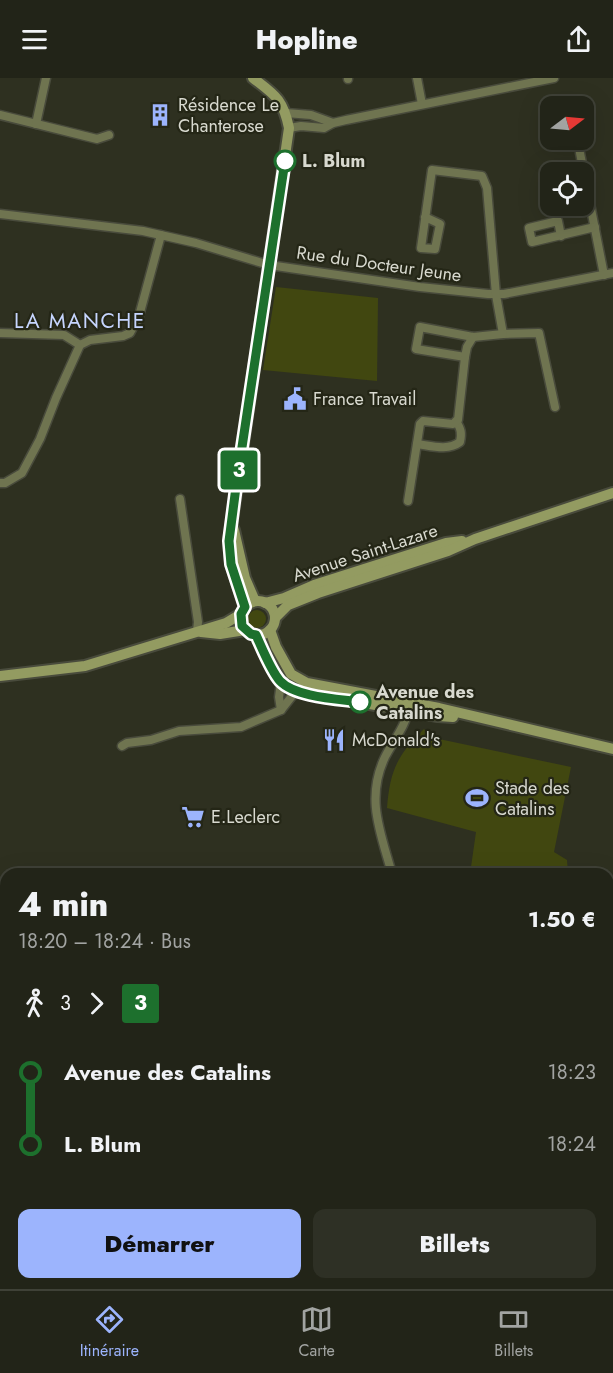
<!DOCTYPE html>
<html lang="fr">
<head>
<meta charset="utf-8">
<style>
	body { margin:0; font-family:Jost,sans-serif; background:#2e3025; color:#f1f3f6; height:100vh; display:flex; flex-direction:column; font-size:22px; white-space:nowrap }
	* { box-sizing:border-box; margin:0 }
	p { font-size:20px; color:#a2a4a2 }
	.icon { flex:none; width:33px; height:33px; fill:none; stroke:currentColor; stroke-width:2; stroke-linecap:round; stroke-linejoin:round }
	.map { position:relative; flex:1; overflow:hidden }
	.details { position:absolute; left:0px; top:790px; width:614px; height:422px; display:flex; flex-direction:column; background:#222418; border-radius:18px 18px 0 0; box-shadow:0 6px 24px #0002,0 0 0 2px #3f4137 }
	.details>* { flex:none }
	.badge { padding:0 12px; border-radius:4px; font-size:21px; line-height:39px }
	.needle { width:39px; rotate:74deg }
	.buttons { position:absolute; left:540px; top:18px; display:grid; gap:12px }
	.buttons a { display:grid; place-items:center; width:54px; height:54px; border-radius:12px; background:#222418; box-shadow:0 6px 24px #0002,0 0 0 2px #3f4137; font-size:30px }
	.map>.badge { position:absolute; translate:-50% -50%; box-shadow:0 0 0 3px #fff }
	.legs { display:flex; align-items:center; gap:9px; height:66px; padding:0 18px; font-size:20px }
	.legs p { margin-inline-start:auto }
	.head { display:flex; align-items:center; justify-content:space-between; height:102px; padding:0 18px }
	h1 { font-size:33px; font-weight:800; line-height:45px }
	.primary-button { display:flex; gap:12px; margin-top:auto; padding:12px 18px }
	.primary-button a { flex:1; height:69px; border-radius:12px; background:#9cb4fd; color:#111; font-size:24px; font-weight:800; line-height:69px; text-align:center }
	.primary-button a+a { background:#2e3025; color:#f1f3f6 }
	ul { padding:0 18px; list-style:none }
	li { display:flex; align-items:center; gap:21px; height:72px; font-size:22px }
	li i { display:grid; place-items:center; width:9px; height:100%; margin:0 8px; background:currentColor }
	li i::after { content:''; width:15px; height:15px; margin:-8px; border:4px solid; border-radius:50%; background:#222418 }
	li p { margin-inline-start:auto }
	li:first-child i { background:linear-gradient(#0000 50%,currentColor 0) }
	li:last-child i { background:linear-gradient(currentColor 50%,#0000 0) }
	header { display:flex; justify-content:space-between; align-items:center; height:78px; padding:0 18px; background:#222418; font-size:27px; font-weight:800 }
	.tab-bar { display:flex; justify-content:space-around; align-items:center; height:84px; border-top:2px solid #3f4137; background:#222418; font-size:16px; color:#a2a4a2 }
	.tab-bar a { display:grid; justify-items:center; gap:3px }
	.tab-bar .selected { color:#9cb4fd }
	.map>svg:first-child { display:block }
	.green { fill:#414710 }
	.lines { fill:none; stroke-linecap:round; stroke-linejoin:round }
	.street-casing { stroke:#494b3c; stroke-width:11 }
	.secondary-casing { stroke:#494b3c; stroke-width:14 }
	.street { stroke:#6f7450; stroke-width:8 }
	.secondary { stroke:#939b61; stroke-width:10 }
	.line-1-casing { stroke:#fff; stroke-width:14 }
	.line-1 { stroke:#1d702d; stroke-width:9 }
	.stop-1-dot { fill:#fff; stroke:#1d702d; stroke-width:3 }
	.labels { text-anchor:middle; dominant-baseline:central; stroke-width:4.5; stroke-linejoin:round; paint-order:stroke }
	.poi-label { font-size:18px; fill:#d8d9cf; stroke:#242616; text-anchor:start }
	.stop-label { font-size:18px; font-weight:bold; fill:#d8d9cf; stroke:#242616; text-anchor:start }
	.street-label { font-size:18px; fill:#d8d9cf; stroke:#242616 }
	.quarter-label { font-size:21px; letter-spacing:1.5px; fill:#c6d5fe; stroke:#242616 }
</style>
</head>
<body>
<header><svg class="icon" aria-label="menu" viewBox="0 0 24 24"><path d="M4 6h16M4 12h16M4 18h16"/></svg>Hopline<svg class="icon" aria-label="share" viewBox="0 0 24 24"><path d="M12 15V3M7 8l5-5 5 5M5 13v7h14v-7"/></svg></header>
<div class="map">
<svg width="613" height="1211" viewBox="0 0 613 1211">
	<rect width="100%" height="100%" fill="#2e3020"/>
	<g class="green">
		<path d="M276 209 378 220 377 303 263 292Z"/>
		<circle cx="257" cy="541" r="9"/>
		<path d="M424 651 429 658 439 661 571 689 554 774 567 782 568 796H470L476 754 387 730C390 693 397 677 424 651Z"/>
		<path d="M0 1044 6 1063V1206H12L10 1211H0Z"/>
	</g>
	<g class="lines">
		<g class="street-casing">
			<g id="street">
				<path d="M417 0 422 26"/>
				<path d="M348 1V0"/>
				<path d="M286 35 311 37 333 45"/>
				<path d="M0 37 97 61 109 57"/>
				<path d="M36 46 46 0"/>
				<path d="M289 50 301 48 324 50 333 45 346 42 554 0"/>
				<path d="M580 75 604 197"/>
				<path d="M0 136 143 153 196 165 269 187 420 209 488 216H504L613 195"/>
				<path d="M425 139 440 146 435 171 421 170 432 92 482 98 487 110 496 217 503 256 539 255 555 329"/>
				<path d="M561 158 558 143 529 150 532 164 595 149"/>
				<path d="M0 255 64 257 80 267"/>
				<path d="M465 279 416 271 420 249 473 259 503 256"/>
				<path d="M417 366C432 368 448 373 460 364 462 355 461 351 456 343"/>
				<path d="M0 405H5L22 395 40 361 56 320 80 267 90 262 123 258 130 255 139 238 161 157"/>
				<path d="M180 421 198 544 197 553"/>
				<path d="M408 423 420 346 423 343 453 346 458 342 465 279 467 269 473 259"/>
				<path d="M281 604 279 619 281 632"/>
				<path d="M122 668 127 665 151 662 179 653 241 649 281 632 296 613"/>
				<path d="M392 796C381 755 365 721 385 679 394 662 406 647 410 628"/>
				<path d="M0 840 6 845"/>
				<path d="M0 1022 6 1039"/>
				<path d="M608 1027H613"/>
				<path d="M111 1206 116 1211"/>
			</g>
		</g>
		<g class="secondary-casing">
			<g id="secondary">
				<path d="M234 452 245 500 255 523"/>
				<circle cx="258" cy="540" r="17"/>
				<path d="M265 525 284 520 314 507 361 492 446 465 462 463"/>
				<path d="M245 529 231 486 229 463 289 50C283 21 275 17 253 0"/>
				<path d="M275 540 288 527 318 515 448 473 475 461 613 415"/>
				<path d="M270 552 276 569 291 596 307 605 439 630 613 671"/>
				<path d="M201 554 220 556 245 552"/>
				<path d="M256 557 276 598 281 604 296 613 438 638 453 639"/>
				<path d="M0 598 85 588 226 545 241 536"/>
			</g>
		</g>
		<use href="#street" class="street"/>
		<use href="#secondary" class="secondary"/>
	</g>
	<g class="lines">
		<g class="line-1-casing">
			<path id="line-1" d="M285 83 236 409 229 463 231 486 245 529 241 536 242 548 251 556 256 557C262 570 271 593 280 603 295 619 338 621 360 624"/>
		</g>
		<use href="#line-1" class="line-1"/>
	</g>
	<defs>
		<g id="building-bare" transform="scale(1.8)"><path d="M-4-6H4V6H1V3H-1V6H-4ZM-2.5-4.3h1.7v1.8h-1.7ZM.8-4.3h1.7v1.8H.8ZM-2.5-1h1.7V.8h-1.7ZM.8-1h1.7V.8H.8Z" fill="#9cb4fd" stroke="#242616" stroke-width="2.5" paint-order="stroke"/></g>
		<g id="civic-bare" transform="scale(1.8)"><path d="M-.6-6.5H3V-4.5H.6V-3L4-1V1h2V6H-6V1h2V-1L-.6-3ZM-1.2 2.5V6h2.4V2.5Z" fill="#9cb4fd" stroke="#242616" stroke-width="2.5" paint-order="stroke"/></g>
		<g id="restaurant-bare" transform="scale(1.8)"><path d="M-5-6h1v4h1v-4h1v4h1v-4h1v5L-1.5 .5V6h-2V.5L-5-1ZM5-6V6H3V1.5H1.5Q1.5-4 5-6Z" fill="#9cb4fd" stroke="#242616" stroke-width="2.5" paint-order="stroke"/></g>
		<g id="stadium-bare" transform="scale(1.8)"><path d="M0-5a6.5 5 0 1 0 0 10a6.5 5 0 1 0 0-10ZM-3.5-1.8h7v3.6h-7Z" fill="#9cb4fd" stroke="#242616" stroke-width="2.5" paint-order="stroke"/></g>
		<g id="supermarket-bare" transform="scale(1.8)"><path d="M-6-5.5h2.5l.6 2H6L4.5 2H-2.5L-4.4-4H-6ZM-1.5 3.2a1.3 1.3 0 1 0 .1 0ZM3 3.2a1.3 1.3 0 1 0 .1 0Z" fill="#9cb4fd" stroke="#242616" stroke-width="2.5" paint-order="stroke"/></g>
	</defs>
	<g fill-rule="evenodd">
		<use href="#building-bare" x="160" y="37"/>
		<use href="#civic-bare" x="295" y="321"/>
		<use href="#restaurant-bare" x="334" y="662"/>
		<use href="#stadium-bare" x="477" y="720"/>
		<use href="#supermarket-bare" x="193" y="739"/>
	</g>
	<g class="stop-1-dot">
		<circle cx="285" cy="83" r="10"/>
		<circle cx="360" cy="624" r="10"/>
	</g>
	<g class="labels">
		<g class="poi-label">
			<text x="178" y="27">Résidence Le<tspan x="178" dy="21">Chanterose</tspan></text>
			<text x="313" y="321">France Travail</text>
			<text x="352" y="662">McDonald's</text>
			<text x="495" y="710">Stade des<tspan x="495" dy="21">Catalins</tspan></text>
			<text x="211" y="739">E.Leclerc</text>
		</g>
		<g class="stop-label">
			<text x="302" y="83">L. Blum</text>
			<text x="376" y="614">Avenue des<tspan x="376" dy="21">Catalins</tspan></text>
		</g>
		<g class="street-label">
			<text transform="translate(379 186) rotate(8)">Rue du Docteur Jeune</text>
			<text transform="translate(365 475) rotate(-18)">Avenue Saint-Lazare</text>
		</g>
		<g class="quarter-label">
			<text x="80" y="243">LA MANCHE</text>
		</g>
	</g>
</svg>
<div class="buttons">
<a><svg class="needle" viewBox="-14 -14 28 28"><path d="M0-13l5 13h-10z" fill="#e53935"/><path d="M0 13l5-13h-10z" fill="#a2a4a2"/></svg></a>
<a><svg class="icon" aria-label="locate" viewBox="0 0 24 24"><circle cx="12" cy="12" r="6"/><path d="M12 2v4M12 18v4M2 12h4M18 12h4"/></svg></a>
</div>
<b class="badge" style="left:239px;top:392px;background:#1d702d;color:#fff">3</b>
<section class="details">
<div class="head"><div><h1>4 min</h1><p>18:20 – 18:24 · Bus</p></div><b>1.50 €</b></div>
<div class="legs"><svg class="icon" aria-label="walk" viewBox="0 0 24 24"><circle cx="13" cy="4" r="2"/><path d="M13 8l-2 6 4 7M11 14l-3 7M7 12l3-4h3l4 4"/></svg>3<svg class="icon" aria-label="forward" viewBox="0 0 24 24"><path d="M9 5l7 7-7 7"/></svg><b class="badge" style="background:#1d702d;color:#fff">3</b></div>
<ul>
<li><i style="color:#1d702d"></i><b>Avenue des Catalins</b><p>18:23</p></li>
<li><i style="color:#1d702d"></i><b>L. Blum</b><p>18:24</p></li>
</ul>
<div class="primary-button"><a>Démarrer</a><a>Billets</a></div>
</section>
</div>
<nav class="tab-bar">
<a class="selected"><svg class="icon" aria-label="directions" viewBox="0 0 24 24"><path d="M12 3l9 9-9 9-9-9zM9 14v-3h6M13 9l2 2-2 2"/></svg>Itinéraire</a>
<a><svg class="icon" aria-label="map" viewBox="0 0 24 24"><path d="M3 6l6-2 6 2 6-2v14l-6 2-6-2-6 2zM9 4v14M15 6v14"/></svg>Carte</a>
<a><svg class="icon" aria-label="tickets" viewBox="0 0 24 24"><path d="M3 7h18v10H3zM15 7v10"/></svg>Billets</a>
</nav>
</body>
</html>
